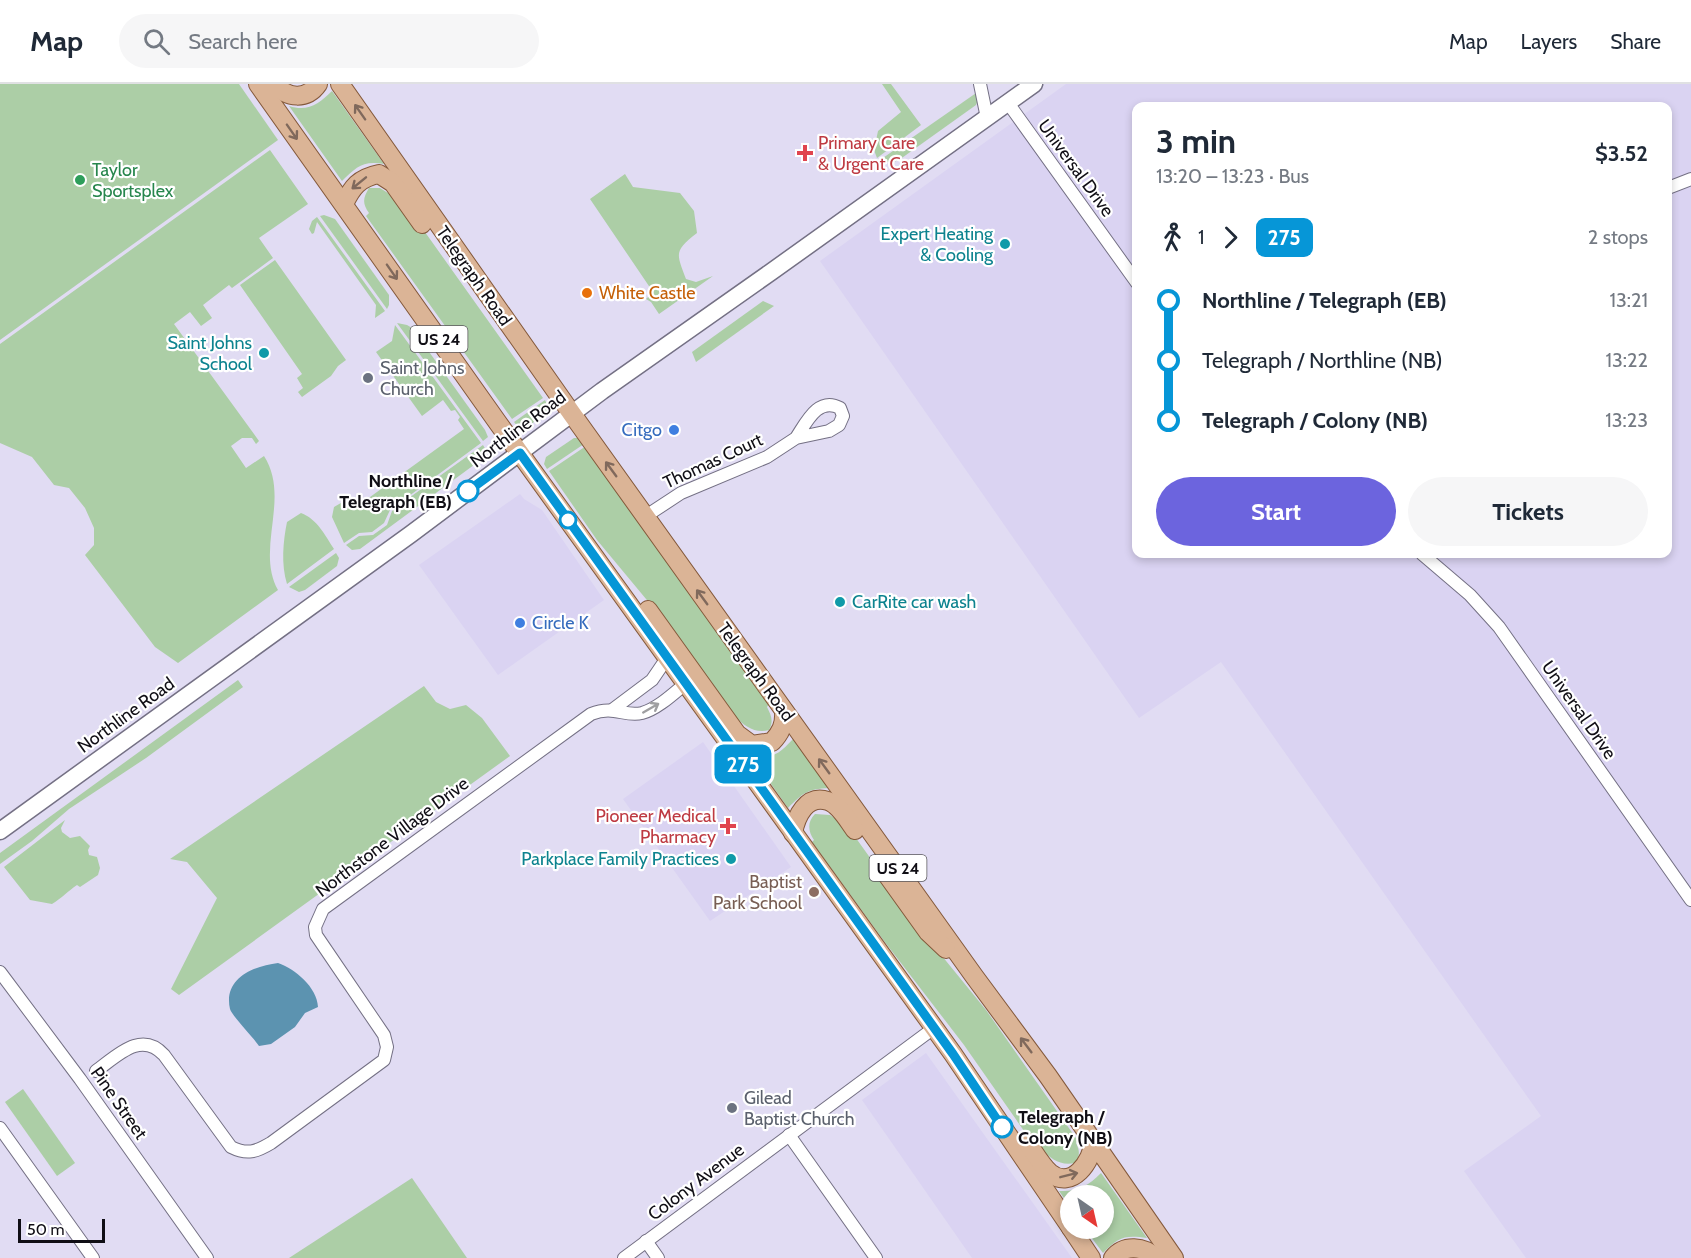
<!DOCTYPE html>
<html lang="en">
<head>
<meta charset="utf-8">
<style>
	body { margin:0; font-family:Cabin,sans-serif; background:#f6f6f7; color:#1f2937; height:100vh; display:flex; flex-direction:column; font-size:22px; white-space:nowrap }
	* { box-sizing:border-box; margin:0 }
	p { font-size:20px; color:#747a83 }
	.icon { flex:none; width:33px; height:33px; fill:none; stroke:currentColor; stroke-width:2; stroke-linecap:round; stroke-linejoin:round }
	.map { position:relative; flex:1; overflow:hidden }
	.panel { position:absolute; left:1132px; top:18px; width:540px; height:456px; display:flex; flex-direction:column; background:#fff; border-radius:12px; box-shadow:0 3px 9px #0003 }
	.panel>* { flex:none }
	.badge { padding:0 12px; border-radius:9px; font-size:21px; line-height:39px }
	.needle { width:39px; rotate:146deg }
	.controls { position:absolute; left:1060px; top:1101px; display:grid; gap:12px }
	.controls a { display:grid; place-items:center; width:54px; height:54px; border-radius:50%; background:#fff; box-shadow:0 3px 9px #0003; font-size:30px }
	.scale { position:absolute; left:18px; bottom:15px; width:87px; box-sizing:border-box; padding-left:6px; border:3px solid #100e15; border-top:0; font-size:16px; line-height:21px; white-space:nowrap; color:#100e15; -webkit-text-stroke:4px #fff; paint-order:stroke }
	.map>.badge { position:absolute; translate:-50% -50%; box-shadow:0 0 0 3px #fff }
	.legs { display:flex; align-items:center; gap:9px; height:66px; padding:0 24px; font-size:20px }
	.legs p { margin-inline-start:auto }
	.summary { display:flex; align-items:center; justify-content:space-between; height:102px; padding:0 24px }
	h1 { font-size:33px; font-weight:800; line-height:45px }
	.action { display:flex; gap:12px; margin-top:auto; padding:12px 24px }
	.action a { flex:1; height:69px; border-radius:36px; background:#6c64de; color:#fff; font-size:24px; font-weight:800; line-height:69px; text-align:center }
	.action a+a { background:#f6f6f7; color:#1f2937 }
	ul { padding:0 24px; list-style:none }
	li { display:flex; align-items:center; gap:21px; height:60px; font-size:22px }
	li i { display:grid; place-items:center; width:9px; height:100%; margin:0 8px; background:currentColor }
	li i::after { content:''; width:15px; height:15px; margin:-8px; border:4px solid; border-radius:50%; background:#fff }
	li p { margin-inline-start:auto }
	li:first-child i { background:linear-gradient(#0000 50%,currentColor 0) }
	li:last-child i { background:linear-gradient(currentColor 50%,#0000 0) }
	header { display:flex; align-items:center; gap:36px; box-sizing:border-box; height:84px; padding:0 30px; background:#fff; border-bottom:2px solid #e0e1e3 }
	header strong { font-size:28px }
	nav { display:flex; gap:33px; margin-inline-start:auto; font-size:21px }
	.search { width:420px; height:54px; background:#f6f6f7; display:flex; align-items:center; gap:15px; box-sizing:border-box; padding:0 21px; border-radius:33px; color:#747a83; font-size:22px }
	.map>svg:first-child { display:block }
	.built { fill:#dad3f2; fill-rule:evenodd }
	.green { fill:#accea6 }
	.water { fill:#5c93b0 }
	.lines { fill:none; stroke-linecap:round; stroke-linejoin:round }
	.street-casing { stroke:#747084; stroke-width:14 }
	.secondary-casing { stroke:#747084; stroke-width:19 }
	.primary-casing { stroke:#84593b; stroke-width:20 }
	.street { stroke:#fff; stroke-width:12 }
	.secondary { stroke:#fff; stroke-width:16 }
	.primary { stroke:#dbb496; stroke-width:18 }
	.oneway { stroke:#80695c }
	.oneway2 { stroke:#9f9fa1 }
	.line-1-casing { stroke:#fff; stroke-width:14 }
	.line-1 { stroke:#0696d7; stroke-width:9 }
	.health-dot { fill:#e0444e; stroke:#fff; stroke-width:2 }
	.leisure-dot { fill:#2e9e5b; stroke:#fff; stroke-width:2 }
	.culture-dot { fill:#0f9aa8; stroke:#fff; stroke-width:2 }
	.food-dot { fill:#e8710a; stroke:#fff; stroke-width:2 }
	.worship-dot { fill:#6b7280; stroke:#fff; stroke-width:2 }
	.shop-dot { fill:#3f7fe0; stroke:#fff; stroke-width:2 }
	.stop-1-dot { fill:#fff; stroke:#0696d7; stroke-width:3 }
	.education-dot { fill:#8d6e63; stroke:#fff; stroke-width:2 }
	.labels { text-anchor:middle; dominant-baseline:central; stroke-width:4.5; stroke-linejoin:round; paint-order:stroke }
	.shield { fill:#fff; stroke:#58565b; stroke-width:1.5 }
	.shield-label { font-size:16px; font-weight:bold; fill:#100e15 }
	.health-label { font-size:18px; fill:#be3a42; stroke:#fff; text-anchor:start }
	.street-label { font-size:18px; fill:#100e15; stroke:#fff }
	.leisure-label { font-size:18px; fill:#27864d; stroke:#fff; text-anchor:start }
	.culture-label { font-size:18px; fill:#0d838f; stroke:#fff; text-anchor:end }
	.food-label { font-size:18px; fill:#c56008; stroke:#fff; text-anchor:start }
	.worship-label { font-size:18px; fill:#5b616d; stroke:#fff; text-anchor:start }
	.shop-label { font-size:18px; fill:#366cbe; stroke:#fff; text-anchor:end }
	.stop-label { font-size:18px; font-weight:bold; fill:#100e15; stroke:#fff; text-anchor:end }
	.education-label { font-size:18px; fill:#785e54; stroke:#fff; text-anchor:end }
</style>
</head>
<body>
<header>
<strong>Map</strong>
<div class="search"><svg class="icon" aria-label="search" viewBox="0 0 24 24"><circle cx="10" cy="10" r="6"/><path d="M15 15l6 6"/></svg>Search here</div>
<nav><a>Map</a><a>Layers</a><a>Share</a></nav>
</header>
<div class="map">
<svg width="1691" height="1174" viewBox="0 0 1691 1174">
	<rect width="100%" height="100%" fill="#e1dcf3"/>
	<g class="built">
		<path d="M1066 0H1691V1174H1526L1464 1087 1541 1032 1221 578 1139 634 820 177ZM1137 22H1668V470H1137Z"/>
		<path d="M520 410 524 415 542 426 604 516 498 591 419 481Z"/>
		<path d="M703 658 791 783 710 837 623 715Z"/>
		<path d="M926 969 1072 1174H972L862 1016Z"/>
	</g>
	<g class="green">
		<path d="M0 0H239L278 56 0 256Z"/>
		<path d="M882 0H891L921 41 877 74 874 66 878 47 901 28Z"/>
		<path d="M332 7 384 80C363 76 356 83 342 97L289 22C308 28 319 20 332 7Z"/>
		<path d="M979 7V14L976 21 899 76 891 79 880 76Z"/>
		<path d="M270 66 308 120 259 154 273 174 232 204 229 201 203 221 212 234 201 242 190 228 174 240 259 357 256 360 252 354H242L231 362 246 384 264 372C291 414 255 465 278 506L178 579 155 563 85 471 94 461V444L85 424 69 404 54 401 32 373 0 359V260Z"/>
		<path d="M625 90 633 103 680 109 694 127 697 149C674 167 676 169 686 195L696 198 713 192 659 230 651 218 646 215 653 208 590 115Z"/>
		<path d="M369 104H380L405 120 543 314 512 335 366 132 369 129C362 119 363 114 369 104Z"/>
		<path d="M324 131 335 135 389 211V221L387 225 320 132Z"/>
		<path d="M317 133 385 227 375 234 376 221 317 138 314 149 312 150 309 145 312 137Z"/>
		<path d="M275 176 346 276 338 282 331 292 302 313 298 308 303 304 297 294 302 290 240 201Z"/>
		<path d="M763 217 774 222 696 278 692 268Z"/>
		<path d="M397 239 407 241 412 244 485 346 488 353 483 357Z"/>
		<path d="M395 241 481 359 390 426 384 439 372 448 359 449 344 459 332 433 334 423 346 416 353 415 359 421 464 345 458 336 460 333 455 326 451 327 443 316 422 332 376 268 392 257Z"/>
		<path d="M545 316 549 325 547 329 524 345 518 343 514 338Z"/>
		<path d="M574 354H578L584 360 547 385 544 380 546 373Z"/>
		<path d="M483 361 487 368 482 375 360 465 352 466 346 461 359 452 373 451 387 441 392 427 406 416Z"/>
		<path d="M586 362 769 620 767 623C771 631 774 637 769 646 755 650 745 642 735 633L651 521 597 456 549 387Z"/>
		<path d="M301 429C317 435 325 451 334 465L287 500C281 480 283 458 287 438Z"/>
		<path d="M336 469 339 474 337 482 305 506 299 508 289 503Z"/>
		<path d="M238 596 243 603 146 674 69 725 32 757 0 780V769Z"/>
		<path d="M424 602 436 618 450 625 466 621 482 634 510 672 179 911 171 905 217 814 187 778 170 775Z"/>
		<path d="M793 655 829 704C807 705 803 709 788 724L752 673C774 674 779 670 793 655Z"/>
		<path d="M815 730 830 731 848 743 929 856 986 926 1078 1057 1076 1059C1080 1067 1080 1072 1075 1079 1060 1082 1051 1075 1041 1065L1038 1067 964 961 884 857 812 758 814 756C808 747 807 738 815 730Z"/>
		<path d="M65 736 61 744 62 748 70 754 80 752 90 762 88 766 89 771 97 773 100 784 98 791 80 803 77 801C68 807 62 814 52 820L30 816 4 783Z"/>
		<path d="M23 1005 75 1079 57 1092 5 1018Z"/>
		<path d="M1101 1089 1147 1154C1124 1151 1119 1153 1103 1169L1085 1145 1104 1144V1112H1071V1124L1059 1107C1078 1108 1088 1102 1101 1089Z"/>
		<path d="M412 1094 467 1174H289Z"/>
	</g>
	<path class="water" d="M278 879C295 885 317 903 318 923L305 929 295 943 271 960 259 962C254 954 232 932 230 925 223 894 254 882 278 879Z"/>
	<g class="lines">
		<g class="street-casing">
			<g id="street">
				<path d="M980 0 987 34"/>
				<path d="M1008 19 1137 199"/>
				<path d="M1668 104 1691 95"/>
				<path d="M646 432 681 409 767 373 796 354 829 347 839 341 843 332 840 324C818 312 806 339 796 354"/>
				<path d="M1422 470 1470 511 1499 543 1691 816"/>
				<path d="M612 626 652 596 667 574"/>
				<path d="M0 888 80 995 207 1174"/>
				<path d="M96 987C117 972 141 946 164 971L231 1063C247 1071 256 1068 271 1059L384 976 387 963 384 951 316 851 315 843 323 825 591 630C614 621 624 633 642 629 657 625 673 610 685 600"/>
				<path d="M0 1044 93 1174"/>
				<path d="M789 1051 876 1174"/>
				<path d="M646 1157 658 1174"/>
				<path d="M624 1174 934 944"/>
			</g>
		</g>
		<g class="secondary-casing">
			<path id="secondary" d="M0 747 411 450 602 307 771 188 1034 0"/>
		</g>
		<g class="primary-casing">
			<g id="primary">
				<path d="M258 0 498 339 953 970 1071 1144"/>
				<path d="M275 0C287 15 307 16 318 0"/>
				<path d="M340 0 572 330 974 892 1048 992 1174 1174"/>
				<path d="M344 120C352 103 359 94 379 90L393 99 422 140"/>
				<path d="M648 526 737 650 752 661 772 658C781 649 785 640 784 627"/>
				<path d="M793 749C796 733 806 710 828 717 840 721 848 737 855 746"/>
				<path d="M885 788 928 848 946 865"/>
				<path d="M1027 1058C1034 1068 1041 1081 1050 1089 1072 1107 1092 1077 1094 1057"/>
				<path d="M1071 1144 1091 1174"/>
				<path d="M1113 1174C1124 1160 1144 1162 1156 1174"/>
			</g>
		</g>
		<use href="#street" class="street"/>
		<use href="#secondary" class="secondary"/>
		<use href="#primary" class="primary"/>
	</g>
	<defs><path id="oneway-shaft" d="M-6 0H5M1.5-3L5.5 0L1.5 3" fill="none" stroke-width="1.6" stroke-linecap="round" stroke-linejoin="round" transform="scale(1.5)"/></defs>
	<g class="oneway">
		<use href="#oneway-shaft" transform="translate(360 28) rotate(-125)"/>
		<use href="#oneway-shaft" transform="translate(292 48) rotate(55)"/>
		<use href="#oneway-shaft" transform="translate(359 99) rotate(141)"/>
		<use href="#oneway-shaft" transform="translate(392 188) rotate(55)"/>
		<use href="#oneway-shaft" transform="translate(611 385) rotate(-126)"/>
		<use href="#oneway-shaft" transform="translate(702 513) rotate(-126)"/>
		<use href="#oneway-shaft" transform="translate(824 682) rotate(-126)"/>
		<use href="#oneway-shaft" transform="translate(1026 961) rotate(-127)"/>
		<use href="#oneway-shaft" transform="translate(1069 1091) rotate(-14)"/>
	</g>
	<use class="oneway2" href="#oneway-shaft" transform="translate(651 624) rotate(-30)"/>
	<g class="lines">
		<g class="line-1-casing">
			<path id="line-1" d="M468 407 520 369 953 970 1002 1043"/>
		</g>
		<use href="#line-1" class="line-1"/>
	</g>
	<g class="health-dot">
		<path d="M802 60h6v6h6v6h-6v6h-6v-6h-6v-6h6z"/>
		<path d="M725 733h6v6h6v6h-6v6h-6v-6h-6v-6h6z"/>
	</g>
	<circle class="leisure-dot" cx="80" cy="96" r="6"/>
	<g class="culture-dot">
		<circle cx="1005" cy="160" r="6"/>
		<circle cx="264" cy="269" r="6"/>
		<circle cx="840" cy="518" r="6"/>
		<circle cx="731" cy="775" r="6"/>
	</g>
	<circle class="food-dot" cx="587" cy="209" r="6"/>
	<g class="worship-dot">
		<circle cx="368" cy="294" r="6"/>
		<circle cx="732" cy="1024" r="6"/>
	</g>
	<g class="shop-dot">
		<circle cx="674" cy="346" r="6"/>
		<circle cx="520" cy="539" r="6"/>
	</g>
	<g class="stop-1-dot">
		<circle cx="468" cy="407" r="10"/>
		<circle cx="568" cy="436" r="8"/>
		<circle cx="1002" cy="1043" r="10"/>
	</g>
	<circle class="education-dot" cx="814" cy="808" r="6"/>
	<g class="labels">
		<g class="shield">
			<rect x="410.5" y="242" width="57" height="26" rx="4.5"/>
			<rect x="869.5" y="771" width="57" height="26" rx="4.5"/>
		</g>
		<g class="shield-label">
			<text x="439" y="255">US 24</text>
			<text x="898" y="784">US 24</text>
		</g>
		<g class="health-label">
			<text x="818" y="59">Primary Care<tspan x="818" dy="21">&amp; Urgent Care</tspan></text>
			<text x="716" y="732" text-anchor="end">Pioneer Medical<tspan x="716" dy="21">Pharmacy</tspan></text>
		</g>
		<g class="street-label">
			<text transform="translate(1076 84) rotate(54)">Universal Drive</text>
			<text transform="translate(474 192) rotate(55)">Telegraph Road</text>
			<text transform="translate(518 345) rotate(-37)">Northline Road</text>
			<text transform="translate(713 377) rotate(-25)">Thomas Court</text>
			<text transform="translate(756 588) rotate(54)">Telegraph Road</text>
			<text transform="translate(1579 626) rotate(55)">Universal Drive</text>
			<text transform="translate(126 631) rotate(-36)">Northline Road</text>
			<text transform="translate(392 753) rotate(-37)">Northstone Village Drive</text>
			<text transform="translate(119 1019) rotate(55)">Pine Street</text>
			<text transform="translate(696 1098) rotate(-37)">Colony Avenue</text>
		</g>
		<g class="leisure-label">
			<text x="92" y="86">Taylor<tspan x="92" dy="21">Sportsplex</tspan></text>
		</g>
		<g class="culture-label">
			<text x="993" y="150">Expert Heating<tspan x="993" dy="21">&amp; Cooling</tspan></text>
			<text x="252" y="259">Saint Johns<tspan x="252" dy="21">School</tspan></text>
			<text x="852" y="518" text-anchor="start">CarRite car wash</text>
			<text x="719" y="775">Parkplace Family Practices</text>
		</g>
		<g class="food-label">
			<text x="599" y="209">White Castle</text>
		</g>
		<g class="worship-label">
			<text x="380" y="284">Saint Johns<tspan x="380" dy="21">Church</tspan></text>
			<text x="744" y="1014">Gilead<tspan x="744" dy="21">Baptist Church</tspan></text>
		</g>
		<g class="shop-label">
			<text x="662" y="346">Citgo</text>
			<text x="532" y="539" text-anchor="start">Circle K</text>
		</g>
		<g class="stop-label">
			<text x="452" y="397">Northline /<tspan x="452" dy="21">Telegraph (EB)</tspan></text>
			<text x="1018" y="1033" text-anchor="start">Telegraph /<tspan x="1018" dy="21">Colony (NB)</tspan></text>
		</g>
		<g class="education-label">
			<text x="802" y="798">Baptist<tspan x="802" dy="21">Park School</tspan></text>
		</g>
	</g>
</svg>
<div class="controls">
<a><svg class="needle" viewBox="-14 -14 28 28"><path d="M0-13l5 13h-10z" fill="#e53935"/><path d="M0 13l5-13h-10z" fill="#747a83"/></svg></a>
</div>
<div class="scale">50 m</div>
<b class="badge" style="left:743px;top:680px;background:#0696d7;color:#fff">275</b>
<section class="panel">
<div class="summary"><div><h1>3 min</h1><p>13:20 – 13:23 · Bus</p></div><b>$3.52</b></div>
<div class="legs"><svg class="icon" aria-label="walk" viewBox="0 0 24 24"><circle cx="13" cy="4" r="2"/><path d="M13 8l-2 6 4 7M11 14l-3 7M7 12l3-4h3l4 4"/></svg>1<svg class="icon" aria-label="forward" viewBox="0 0 24 24"><path d="M9 5l7 7-7 7"/></svg><b class="badge" style="background:#0696d7;color:#fff">275</b><p>2 stops</p></div>
<ul>
<li><i style="color:#0696d7"></i><b>Northline / Telegraph (EB)</b><p>13:21</p></li>
<li><i style="color:#0696d7"></i><span>Telegraph / Northline (NB)</span><p>13:22</p></li>
<li><i style="color:#0696d7"></i><b>Telegraph / Colony (NB)</b><p>13:23</p></li>
</ul>
<div class="action"><a>Start</a><a>Tickets</a></div>
</section>
</div>
</body>
</html>
